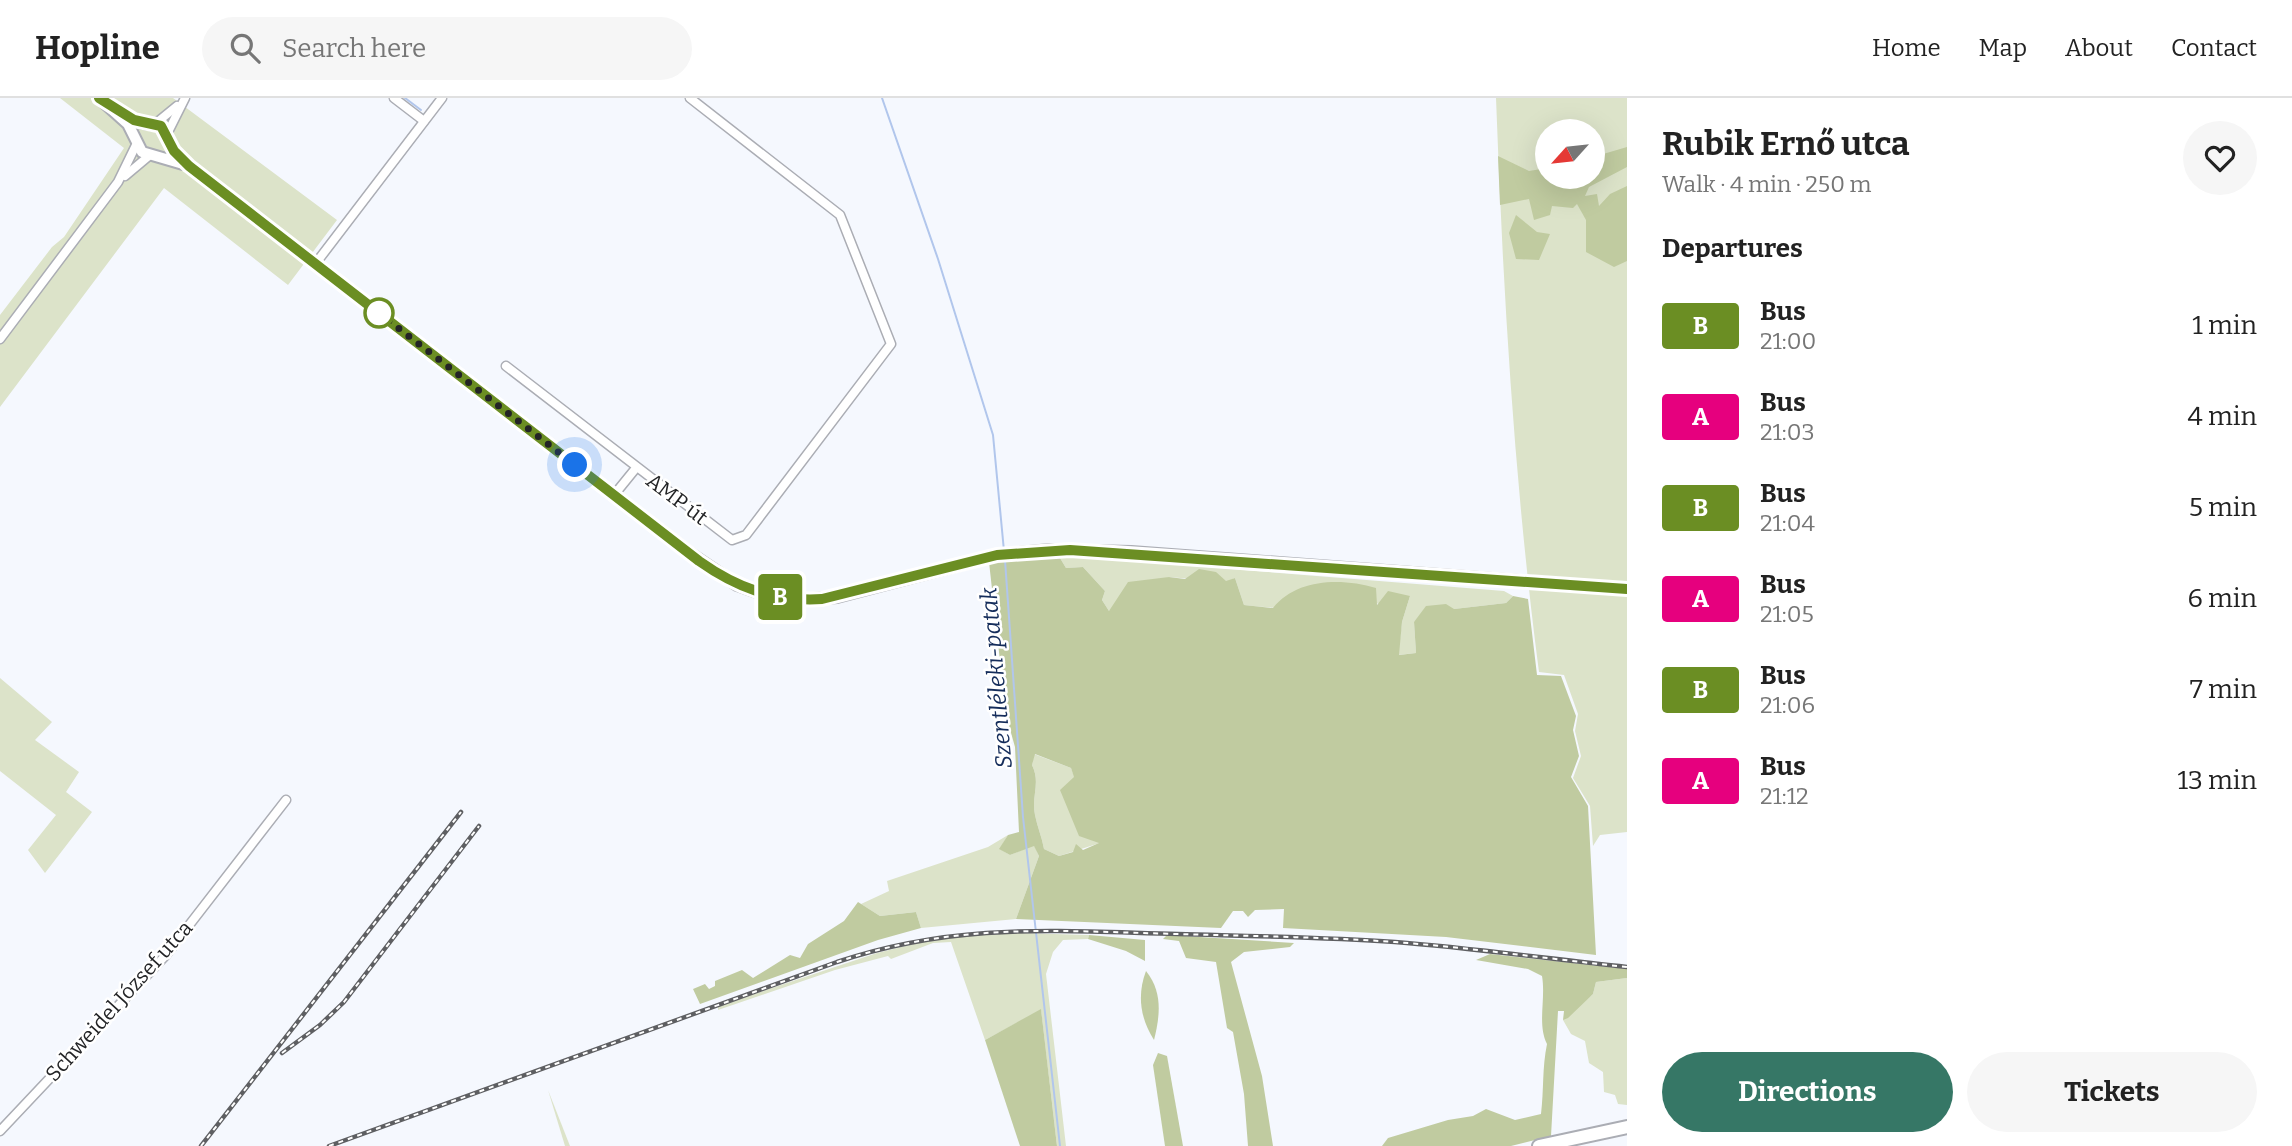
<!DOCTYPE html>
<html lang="en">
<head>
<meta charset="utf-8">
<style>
	body { margin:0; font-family:Bitter,serif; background:#f6f6f6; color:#222; height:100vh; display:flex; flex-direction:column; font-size:26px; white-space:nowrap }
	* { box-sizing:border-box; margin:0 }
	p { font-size:23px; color:#767676 }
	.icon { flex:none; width:38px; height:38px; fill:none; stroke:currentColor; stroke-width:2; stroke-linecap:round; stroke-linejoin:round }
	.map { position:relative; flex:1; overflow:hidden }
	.panel { display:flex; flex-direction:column; background:#fff; width:665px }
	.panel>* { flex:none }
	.badge { padding:0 14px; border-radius:5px; font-size:24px; line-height:46px }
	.needle { width:46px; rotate:243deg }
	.fabs { position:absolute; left:1535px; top:21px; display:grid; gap:14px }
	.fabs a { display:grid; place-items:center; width:70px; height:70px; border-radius:50%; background:#fff; box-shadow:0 7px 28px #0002; font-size:35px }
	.you { position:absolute; width:35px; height:35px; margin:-18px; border:5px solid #fff; border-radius:50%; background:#1a73e8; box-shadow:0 0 0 10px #1a73e833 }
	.map>.badge { position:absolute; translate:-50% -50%; box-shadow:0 0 0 4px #fff }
	h2 { padding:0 35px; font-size:26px; line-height:63px }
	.round { display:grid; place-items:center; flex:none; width:74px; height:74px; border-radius:37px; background:#f6f6f6 }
	.headline { display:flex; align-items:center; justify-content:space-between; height:119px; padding:0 35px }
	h1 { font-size:33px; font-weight:700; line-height:52px }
	.button { display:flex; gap:14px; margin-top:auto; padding:14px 35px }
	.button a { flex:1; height:80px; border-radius:42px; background:#367766; color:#fff; font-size:28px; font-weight:700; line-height:80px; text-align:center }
	.button a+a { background:#f6f6f6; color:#222 }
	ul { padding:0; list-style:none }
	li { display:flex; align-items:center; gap:21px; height:91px; padding:0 35px }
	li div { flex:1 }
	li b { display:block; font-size:26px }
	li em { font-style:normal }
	li .badge { min-width:77px; font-weight:700; text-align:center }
	header { display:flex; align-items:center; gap:42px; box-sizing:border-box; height:98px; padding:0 35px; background:#fff; border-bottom:2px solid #e0e0e0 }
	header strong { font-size:33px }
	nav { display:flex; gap:38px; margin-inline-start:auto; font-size:24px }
	.search { width:490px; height:63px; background:#f6f6f6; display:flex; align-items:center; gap:18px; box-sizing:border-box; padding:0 24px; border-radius:38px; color:#767676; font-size:26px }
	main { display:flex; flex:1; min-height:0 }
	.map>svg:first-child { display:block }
	.green { fill:#dce3c9; fill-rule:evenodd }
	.forest { fill:#c0cba0; fill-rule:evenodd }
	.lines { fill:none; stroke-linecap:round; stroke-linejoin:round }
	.stream { stroke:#b1c6ec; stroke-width:2 }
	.minor-casing { stroke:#abadb4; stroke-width:11 }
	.secondary-casing { stroke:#abadb4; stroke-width:14 }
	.primary-casing { stroke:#abadb4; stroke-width:16 }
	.minor { stroke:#fff; stroke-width:8 }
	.secondary { stroke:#fff; stroke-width:10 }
	.primary { stroke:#fff; stroke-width:12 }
	.rail-casing { stroke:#5e5f62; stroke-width:4.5 }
	.rail { stroke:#fff; stroke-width:2; stroke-dasharray:5; stroke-linecap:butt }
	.line-casing { stroke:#fff; stroke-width:16 }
	.line { stroke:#6b8e23; stroke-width:10 }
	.walk { stroke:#232426; stroke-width:7; stroke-dasharray:0 12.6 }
	.stop-dot { fill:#fff; stroke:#6b8e23; stroke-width:3.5 }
	.labels { text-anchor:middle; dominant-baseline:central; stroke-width:5; stroke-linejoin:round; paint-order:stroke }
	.street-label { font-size:21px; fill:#232426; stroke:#fff }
	.water-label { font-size:23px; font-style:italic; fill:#152d5b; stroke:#fff }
</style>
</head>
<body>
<header>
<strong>Hopline</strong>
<div class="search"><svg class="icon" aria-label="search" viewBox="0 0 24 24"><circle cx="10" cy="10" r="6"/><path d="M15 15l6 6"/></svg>Search here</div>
<nav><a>Home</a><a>Map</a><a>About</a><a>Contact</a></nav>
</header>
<main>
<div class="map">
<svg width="1627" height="1048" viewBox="0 0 1627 1048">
	<rect width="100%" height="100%" fill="#f5f8fe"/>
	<g class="green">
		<path d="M60 0H173L337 122 288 187 164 90 0 309V217L52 149 64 139 124 50Z"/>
		<path d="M1496 0H1627V734L1600 737 1593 748 1590 708 1573 680 1581 658 1575 633 1578 616 1564 577 1539 574C1514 383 1503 192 1496 0ZM1547 33H1592V79H1547Z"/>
		<path d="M1082 459 1504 493 1513 498 1506 505 1454 511 1414 524 1416 555 1398 557 1402 524 1410 498C1357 514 1298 513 1244 507L1235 480 1226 484 1169 479 1109 513 1102 502 1105 493 1083 469 1066 470 1060 460Z"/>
		<path d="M0 580 52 624 35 642 79 674 66 694 92 714 45 775 28 752 56 717 0 673Z"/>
		<path d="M1034 656 1071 670 1100 745 1059 758 1044 751C1042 739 1037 728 1035 717 1031 698 1041 685 1032 667Z"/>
		<path d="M1008 737 1000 751 1010 757 1034 747 1039 758 1016 821 921 830 916 814 880 818 861 806 889 793 887 783 988 749Z"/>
		<path d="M1019 835 1089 837 1088 841 1063 842 1053 854 1046 876 1066 1048H1057L1041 912 985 942 951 844 933 845 891 861 888 858 835 872 718 912V908L877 855 942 839Z"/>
		<path d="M1627 880V1007L1618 1006 1615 997 1604 994 1603 974 1589 965 1585 943 1571 936 1563 922 1593 896 1596 884Z"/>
		<path d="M548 992 570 1048H565Z"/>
	</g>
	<g class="forest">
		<path d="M1627 49V69L1589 89 1585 98 1597 96 1599 108 1610 96 1627 88V163L1614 169 1586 154V122L1577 106 1573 110 1552 108 1550 117 1534 122 1529 101 1500 107 1498 58 1529 73 1547 70V79H1592L1593 59Z"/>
		<path d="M1516 117 1537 134 1550 136 1539 162 1516 161 1509 135Z"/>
		<path d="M1047 459 1060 460 1066 470 1083 469 1105 493 1102 502 1109 513 1128 484 1169 479 1185 481 1199 471 1216 474 1226 483 1235 480 1244 507 1273 510C1297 480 1342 480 1376 490L1377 507 1388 493 1410 498 1402 524 1399 557 1416 555 1414 524 1426 508 1446 506 1454 511 1506 505 1513 498 1528 501 1537 577 1561 578 1576 618 1573 632 1579 658 1571 679 1588 708 1596 857 1446 839 1283 830 1284 811 1255 812 1248 819 1243 813H1233L1221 830 1016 821 1039 758 1034 748 1010 757 999 751 1008 737 1019 734 1015 649 1006 617 989 464ZM1035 656 1071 670 1074 679 1060 692 1079 738 1099 745 1083 752 1076 746 1073 754 1059 758 1044 751C1042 739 1037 728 1035 717 1031 698 1041 685 1032 667Z"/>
		<path d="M858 804 880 818 916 814 921 830 878 842 700 906 693 891 705 886 709 891 715 888V883L742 872 753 880 790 857 800 860 808 846 844 823Z"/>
		<path d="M1089 837 1145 842V863L1126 853 1088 841Z"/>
		<path d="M1167 837 1294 845 1290 849 1244 854 1231 864 1262 978 1273 1048H1248L1244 996 1233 934 1227 930 1216 864 1186 860 1179 843 1163 841Z"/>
		<path d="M1490 856 1627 871V880L1596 884 1593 896 1568 920 1563 922 1564 913H1558L1551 1038 1511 1048H1382L1388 1040 1448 1022 1473 1018 1486 1011 1515 1022 1541 1016C1544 992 1542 970 1547 946 1537 926 1546 901 1542 878L1528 871 1476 862Z"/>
		<path d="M1146 873C1163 894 1160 918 1154 942 1140 920 1137 897 1146 873Z"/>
		<path d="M1041 911 1057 1048H1020L985 942Z"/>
		<path d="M1158 955 1167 958 1183 1048H1165L1153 967Z"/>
	</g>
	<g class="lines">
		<g class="stream">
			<path d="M405 0 421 12"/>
			<path d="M882 0 938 161 993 337 1004 453"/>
			<path d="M1005 462 1023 719 1060 1048"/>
		</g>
		<g class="minor-casing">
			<g id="minor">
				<path d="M394 0 424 23"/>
				<path d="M155 26 177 8"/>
				<path d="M167 36 185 0"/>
				<path d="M125 78 150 57"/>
				<path d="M316 165 442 0"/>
				<path d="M0 241 118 84 137 45"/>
				<path d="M506 268 732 442 746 437 891 246 840 117 690 0"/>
				<path d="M614 397 636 370"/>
				<path d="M0 1033 166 857 286 702"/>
			</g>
		</g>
		<g class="secondary-casing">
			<g id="secondary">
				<path d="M99 0 128 26 142 54 183 66"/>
				<path d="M112 10 138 24 161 28 174 53 189 68 688 454 737 487 765 497 802 502 837 499 997 457 1050 452 1131 454 1627 491"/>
			</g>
		</g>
		<g class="primary-casing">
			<path id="primary" d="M1539 1048 1627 1029"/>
		</g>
		<use href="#minor" class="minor"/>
		<use href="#secondary" class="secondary"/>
		<use href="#primary" class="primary"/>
		<g class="rail-casing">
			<g id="rail">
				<path d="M282 955 320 927 344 904 479 728"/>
				<path d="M201 1048 461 714"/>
				<path d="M329 1048 837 864C957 824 1054 833 1178 836 1250 838 1323 839 1395 844 1473 850 1550 861 1627 869"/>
			</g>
		</g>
		<use href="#rail" class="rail"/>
	</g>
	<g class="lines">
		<g class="line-casing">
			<path id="line" d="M99 0 134 22 161 28 174 53 189 68 699 463C737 490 775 504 822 501L997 457 1070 452 1627 491"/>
		</g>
		<use href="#line" class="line"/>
		<path class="walk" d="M379 215 575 367"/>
	</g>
	<circle class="stop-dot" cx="379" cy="215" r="14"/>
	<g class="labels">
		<g class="street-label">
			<text transform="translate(677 401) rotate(37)">AMP út</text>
			<text transform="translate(119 903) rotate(-48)">Schweidel József utca</text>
		</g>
		<g class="water-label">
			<text transform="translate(996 580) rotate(-95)">Szentléleki-patak</text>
		</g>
	</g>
</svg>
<div class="fabs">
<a><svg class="needle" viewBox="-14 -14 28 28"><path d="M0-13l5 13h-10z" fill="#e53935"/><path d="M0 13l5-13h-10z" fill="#767676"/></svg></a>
</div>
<div class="you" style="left:575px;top:367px"></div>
<b class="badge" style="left:780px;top:499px;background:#6b8e23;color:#fff">B</b>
</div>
<section class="panel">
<div class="headline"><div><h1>Rubik Ernő utca</h1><p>Walk · 4 min · 250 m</p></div><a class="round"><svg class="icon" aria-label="heart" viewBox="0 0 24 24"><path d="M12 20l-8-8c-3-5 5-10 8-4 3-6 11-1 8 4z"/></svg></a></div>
<h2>Departures</h2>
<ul>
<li><span class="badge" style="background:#6b8e23;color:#fff">B</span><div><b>Bus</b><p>21:00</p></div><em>1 min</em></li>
<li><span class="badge" style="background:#e6007e;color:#fff">A</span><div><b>Bus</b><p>21:03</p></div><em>4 min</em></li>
<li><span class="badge" style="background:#6b8e23;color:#fff">B</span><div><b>Bus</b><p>21:04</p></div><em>5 min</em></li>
<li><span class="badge" style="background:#e6007e;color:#fff">A</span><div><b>Bus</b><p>21:05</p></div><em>6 min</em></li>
<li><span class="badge" style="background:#6b8e23;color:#fff">B</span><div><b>Bus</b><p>21:06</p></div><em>7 min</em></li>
<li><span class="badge" style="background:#e6007e;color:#fff">A</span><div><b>Bus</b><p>21:12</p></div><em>13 min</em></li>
</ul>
<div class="button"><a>Directions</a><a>Tickets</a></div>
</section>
</main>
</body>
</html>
